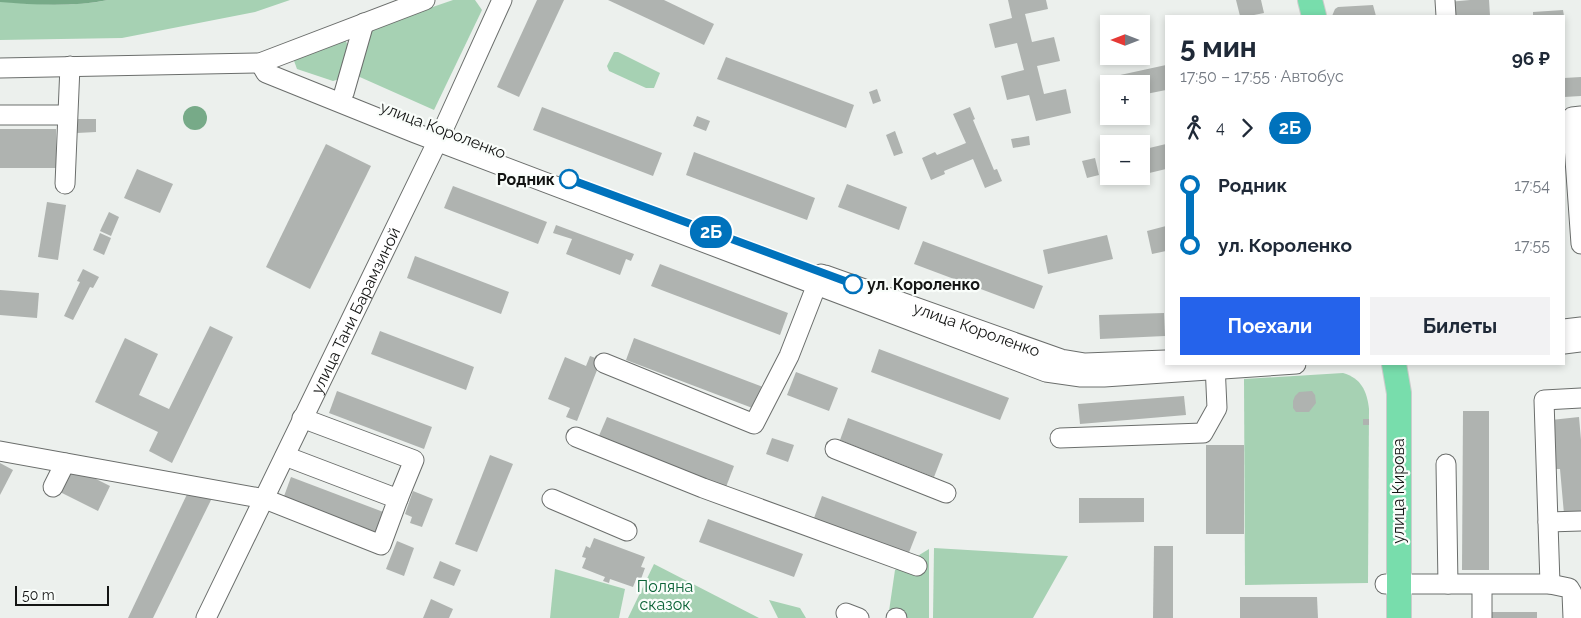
<!DOCTYPE html>
<html lang="ru">
<head>
<meta charset="utf-8">
<style>
	body { margin:0; font-family:Raleway,sans-serif; background:#f2f2f3; color:#1f2937; height:100vh; display:flex; flex-direction:column; font-size:19px; white-space:nowrap }
	* { box-sizing:border-box; margin:0 }
	p { font-size:16px; color:#747a83 }
	.icon { flex:none; width:28px; height:28px; fill:none; stroke:currentColor; stroke-width:2; stroke-linecap:round; stroke-linejoin:round }
	.map { position:relative; flex:1; overflow:hidden }
	.sheet { position:absolute; left:1165px; top:15px; width:400px; height:350px; display:flex; flex-direction:column; background:#fff; border-radius:0px; box-shadow:0 2px 8px #0003 }
	.sheet>* { flex:none }
	.badge { padding:0 10px; border-radius:16px; font-size:18px; line-height:32px }
	.needle { width:32px; rotate:270deg }
	.controls { position:absolute; left:1100px; top:15px; display:grid; gap:10px }
	.controls a { display:grid; place-items:center; width:50px; height:50px; border-radius:0px; background:#fff; box-shadow:0 2px 8px #0003; font-size:25px }
	.scale { position:absolute; left:15px; bottom:12px; width:94px; box-sizing:border-box; padding-left:5px; border:2px solid #141514; border-top:0; font-size:14px; line-height:18px; white-space:nowrap; color:#141514; -webkit-text-stroke:4px #f9fdfa; paint-order:stroke }
	.map>.badge { position:absolute; translate:-50% -50%; box-shadow:0 0 0 2px #fff }
	.legs { display:flex; align-items:center; gap:8px; height:55px; padding:0 15px; font-size:16px }
	.legs p { margin-inline-start:auto }
	.head { display:flex; align-items:center; justify-content:space-between; height:85px; padding:0 15px }
	h1 { font-size:28px; font-weight:700; line-height:38px }
	.button { display:flex; gap:10px; margin-top:auto; padding:10px 15px }
	.button a { flex:1; height:58px; border-radius:0px; background:#2563eb; color:#fff; font-size:20px; font-weight:700; line-height:58px; text-align:center }
	.button a+a { background:#f2f2f3; color:#1f2937 }
	ul { padding:0 15px; list-style:none }
	li { display:flex; align-items:center; gap:18px; height:60px; font-size:19px }
	li i { display:grid; place-items:center; width:8px; height:100%; margin:0 6px; background:currentColor }
	li i::after { content:''; width:12px; height:12px; margin:-6px; border:4px solid; border-radius:50%; background:#fff }
	li p { margin-inline-start:auto }
	li:first-child i { background:linear-gradient(#0000 50%,currentColor 0) }
	li:last-child i { background:linear-gradient(currentColor 50%,#0000 0) }
	.map>svg:first-child { display:block }
	.green { fill:#a6d1b3 }
	.water { fill:#7a8 }
	.building { fill:#afb3b0 }
	.lines { fill:none; stroke-linecap:round; stroke-linejoin:round }
	.minor-casing { stroke:#6b6e6c; stroke-width:21 }
	.major-casing { stroke:#cbcccb; stroke-width:26 }
	.minor { stroke:#fff; stroke-width:19 }
	.major { stroke:#78ddac; stroke-width:24 }
	.line-1-casing { stroke:#fff; stroke-width:11 }
	.line-1 { stroke:#0072bc; stroke-width:8 }
	.stop-1-dot { fill:#fff; stroke:#0072bc; stroke-width:2.5 }
	.labels { text-anchor:middle; dominant-baseline:central; stroke-width:4.5; stroke-linejoin:round; paint-order:stroke }
	.street-label { font-size:16px; fill:#141514; stroke:#f9fdfa }
	.stop-label { font-size:16px; font-weight:bold; fill:#141514; stroke:#f9fdfa; text-anchor:end }
	.park-label { font-size:16px; fill:#0c6338; stroke:#f9fdfa }
</style>
</head>
<body>
<div class="map">
<svg width="1581" height="618" viewBox="0 0 1581 618">
	<rect width="100%" height="100%" fill="#ecf0ed"/>
	<g class="green">
		<path d="M108 0H290L255 12 122 38 0 40V1C35 5 74 7 108 0Z"/>
		<path d="M453 0H475L482 10 434 110 353 74 366 30Z"/>
		<path d="M345 39 350 51 343 78 333 81 297 69 293 58Z"/>
		<path d="M614 52H618L660 73 654 88H646L609 71 607 66Z"/>
		<path d="M1343 373C1361 378 1367 391 1369 409L1368 583 1245 585 1244 379Z"/>
		<path d="M934 548 1068 556 1033 618H933Z"/>
		<path d="M929 549V618H888L895 570Z"/>
		<path d="M654 564 759 618H628Z"/>
		<path d="M555 569 625 589 619 618H550Z"/>
		<path d="M769 600 800 608 806 618H778Z"/>
	</g>
	<g class="water">
		<path d="M0 0H108C74 7 35 5 0 2Z"/>
		<circle cx="195" cy="118" r="12"/>
	</g>
	<g class="building">
		<path d="M537 0H564L519 97 497 87Z"/>
		<path d="M608 0H664L714 24 704 45Z"/>
		<path d="M1008 0H1046L1048 9 1025 14 1032 42 1054 37 1060 61 1037 66 1044 94 1066 89 1071 113 1036 121 1029 95 1007 100 1001 76 1024 70 1017 43 995 48 989 24 1012 18Z"/>
		<path d="M1236 0H1261L1264 13 1249 16H1240Z"/>
		<path d="M1470 0H1489L1490 16H1449L1448 2Z"/>
		<path d="M1373 5 1376 16H1332L1335 9 1338 7Z"/>
		<path d="M1563 10 1564 16H1533V12Z"/>
		<path d="M726 57 854 105 846 128 717 79Z"/>
		<path d="M1166 65V90L1141 95V84H1112L1111 77Z"/>
		<path d="M1581 77V96L1564 97V78Z"/>
		<path d="M877 89 881 101 873 104 869 92Z"/>
		<path d="M542 107 662 153 653 176 533 130Z"/>
		<path d="M970 107 975 119 973 120 994 170 997 169 1002 181 985 188 973 159 944 171 945 174 931 180 922 158 935 152 937 155 966 143 953 114Z"/>
		<path d="M697 116 710 121 706 131 693 126Z"/>
		<path d="M77 119H96V132L77 133Z"/>
		<rect x="0" y="129" width="56" height="39"/>
		<path d="M895 131 903 153 894 156 886 135Z"/>
		<path d="M1029 136 1030 145 1013 148 1011 139Z"/>
		<path d="M326 144 371 166 310 289 266 267Z"/>
		<path d="M1166 144V169L1141 175V150Z"/>
		<path d="M694 152 815 198 807 220 686 175Z"/>
		<path d="M1095 158 1099 175 1087 178 1082 161Z"/>
		<path d="M137 169 173 184 160 213 124 198Z"/>
		<path d="M847 184 907 207 899 230 838 207Z"/>
		<path d="M453 186 547 222 538 244 444 208Z"/>
		<path d="M47 202 66 205 58 260 38 257Z"/>
		<path d="M109 212 119 217 111 236 100 231Z"/>
		<path d="M556 225 634 254 631 261 626 259 620 275 566 254 572 239 553 233Z"/>
		<path d="M1166 226V251L1152 254 1147 231Z"/>
		<path d="M100 233 111 238 104 255 93 250Z"/>
		<path d="M1107 235 1113 259 1048 274 1043 250Z"/>
		<path d="M923 241 1043 286 1034 309 914 264Z"/>
		<path d="M415 256 509 292 501 314 407 278Z"/>
		<path d="M660 264 788 313 780 335 651 286Z"/>
		<path d="M83 269 99 277 93 288 90 287 73 320 64 316 80 282 77 281Z"/>
		<path d="M0 290 39 293 37 318 0 315Z"/>
		<path d="M1164 313 1165 336 1100 339 1099 315Z"/>
		<path d="M210 326 233 337 172 463 149 451 158 432 95 402 125 338 158 354 139 395 169 409Z"/>
		<path d="M380 331 474 367 466 390 371 354Z"/>
		<path d="M634 338 763 387 755 409 626 360Z"/>
		<path d="M879 349 1009 398 1000 420 871 372Z"/>
		<path d="M590 356 601 360 577 421 566 417 570 408 548 399 565 357 586 366Z"/>
		<path d="M796 372 838 388 829 411 787 395Z"/>
		<path d="M337 391 432 427 424 449 329 413Z"/>
		<path d="M1312 391 1315 395 1316 403 1309 412H1296L1293 408V401L1295 396 1299 392Z"/>
		<path d="M1184 396 1186 415 1080 424 1078 404Z"/>
		<path d="M1463 411H1489V570H1462Z"/>
		<path d="M607 417 734 466 726 487 598 438Z"/>
		<path d="M1579 417 1581 440V512L1564 514 1560 469H1556L1551 420Z"/>
		<path d="M848 418 943 454 934 477 840 440Z"/>
		<rect x="1363" y="419" width="6" height="6"/>
		<path d="M772 438 794 445 788 462 766 454Z"/>
		<rect x="1206" y="445" width="38" height="89"/>
		<path d="M490 455 513 464 477 552 455 544Z"/>
		<path d="M0 463 13 470 0 495Z"/>
		<path d="M72 467 110 486 98 511 60 492Z"/>
		<path d="M291 477 386 513 378 535 283 499Z"/>
		<path d="M190 488 212 498 153 618H128Z"/>
		<path d="M413 491 433 499 422 527 410 523 412 517 405 514Z"/>
		<path d="M822 496 917 532 908 555 814 518Z"/>
		<path d="M1079 498H1144V522L1079 523Z"/>
		<path d="M708 519 803 554 794 577 699 542Z"/>
		<path d="M594 538 645 557 641 567 645 568 641 579 637 577 633 587 610 579 609 583 603 581 605 577 582 568 586 558 582 557 586 546 590 548Z"/>
		<path d="M397 541 414 548 404 576 386 569Z"/>
		<path d="M1154 546H1173V618H1153Z"/>
		<path d="M440 561 461 570 454 586 433 578Z"/>
		<path d="M1240 597H1317L1318 618H1240Z"/>
		<path d="M431 599 453 609 449 618H423Z"/>
		<rect x="1491" y="612" width="46" height="6"/>
	</g>
	<g class="lines">
		<g class="minor-casing">
			<g id="minor">
				<path d="M1445 0 1446 16"/>
				<path d="M260 63 266 73 415 133 1046 372 1081 377H1104L1296 364"/>
				<path d="M0 68 260 63 425 0"/>
				<path d="M344 93 364 23"/>
				<path d="M0 115H67"/>
				<path d="M1581 116 1572 117 1581 244"/>
				<path d="M65 184 70 66"/>
				<path id="s1" d="M825 275 1061 359 1085 363 1166 360"/>
				<path d="M1564 329 1581 327"/>
				<path d="M1564 344 1581 342"/>
				<path d="M604 363 754 424 789 356 821 274"/>
				<path d="M302 418 414 460 398 499"/>
				<path d="M576 437 703 488 917 566"/>
				<path d="M1060 438 1203 433 1217 408 1215 364"/>
				<path d="M835 449 946 493"/>
				<path d="M0 451 265 499 381 545 398 499 285 456"/>
				<path d="M1446 464 1448 584"/>
				<path d="M53 487 65 463"/>
				<path d="M552 499 627 531"/>
				<path d="M1548 522 1581 521"/>
				<path d="M1385 584H1550L1544 400 1581 398"/>
				<path d="M1550 584 1569 588 1572 593 1573 618"/>
				<path d="M846 613 859 618"/>
				<path id="s2" d="M206 618 443 130 502 0"/>
				<path d="M896 618H897"/>
				<path d="M1482 618V585"/>
			</g>
		</g>
		<g class="major-casing">
			<g id="major">
				<path d="M1310 0 1314 16"/>
				<path d="M1394 364 1399 393V618"/>
			</g>
		</g>
		<use href="#minor" class="minor"/>
		<use href="#major" class="major"/>
	</g>
	<g class="lines">
		<g class="line-1-casing">
			<path id="line-1" d="M569 179 853 284"/>
		</g>
		<use href="#line-1" class="line-1"/>
	</g>
	<g class="stop-1-dot">
		<circle cx="569" cy="179" r="9"/>
		<circle cx="853" cy="284" r="9"/>
	</g>
	<g class="labels">
		<g class="street-label">
			<text transform="translate(443 130) rotate(21)">улица Короленко</text>
			<text stroke="none"><textPath href="#s2" startOffset="342">улица Тани Барамзиной</textPath></text>
			<text stroke="none"><textPath href="#s1" startOffset="161">улица Короленко</textPath></text>
			<text transform="translate(1398 491) rotate(-90)">улица Кирова</text>
		</g>
		<g class="stop-label">
			<text x="555" y="179">Родник</text>
			<text x="867" y="284" text-anchor="start">ул. Короленко</text>
		</g>
		<g class="park-label">
			<text x="665" y="586">Поляна<tspan x="665" dy="18">сказок</tspan></text>
		</g>
	</g>
</svg>
<div class="controls">
<a><svg class="needle" viewBox="-14 -14 28 28"><path d="M0-13l5 13h-10z" fill="#e53935"/><path d="M0 13l5-13h-10z" fill="#747a83"/></svg></a>
<a>+</a>
<a>−</a>
</div>
<div class="scale">50 m</div>
<b class="badge" style="left:711px;top:232px;background:#0072bc;color:#fff">2Б</b>
<section class="sheet">
<div class="head"><div><h1>5 мин</h1><p>17:50 – 17:55 · Автобус</p></div><b>96 ₽</b></div>
<div class="legs"><svg class="icon" aria-label="walk" viewBox="0 0 24 24"><circle cx="13" cy="4" r="2"/><path d="M13 8l-2 6 4 7M11 14l-3 7M7 12l3-4h3l4 4"/></svg>4<svg class="icon" aria-label="forward" viewBox="0 0 24 24"><path d="M9 5l7 7-7 7"/></svg><b class="badge" style="background:#0072bc;color:#fff">2Б</b></div>
<ul>
<li><i style="color:#0072bc"></i><b>Родник</b><p>17:54</p></li>
<li><i style="color:#0072bc"></i><b>ул. Короленко</b><p>17:55</p></li>
</ul>
<div class="button"><a>Поехали</a><a>Билеты</a></div>
</section>
</div>
</body>
</html>
